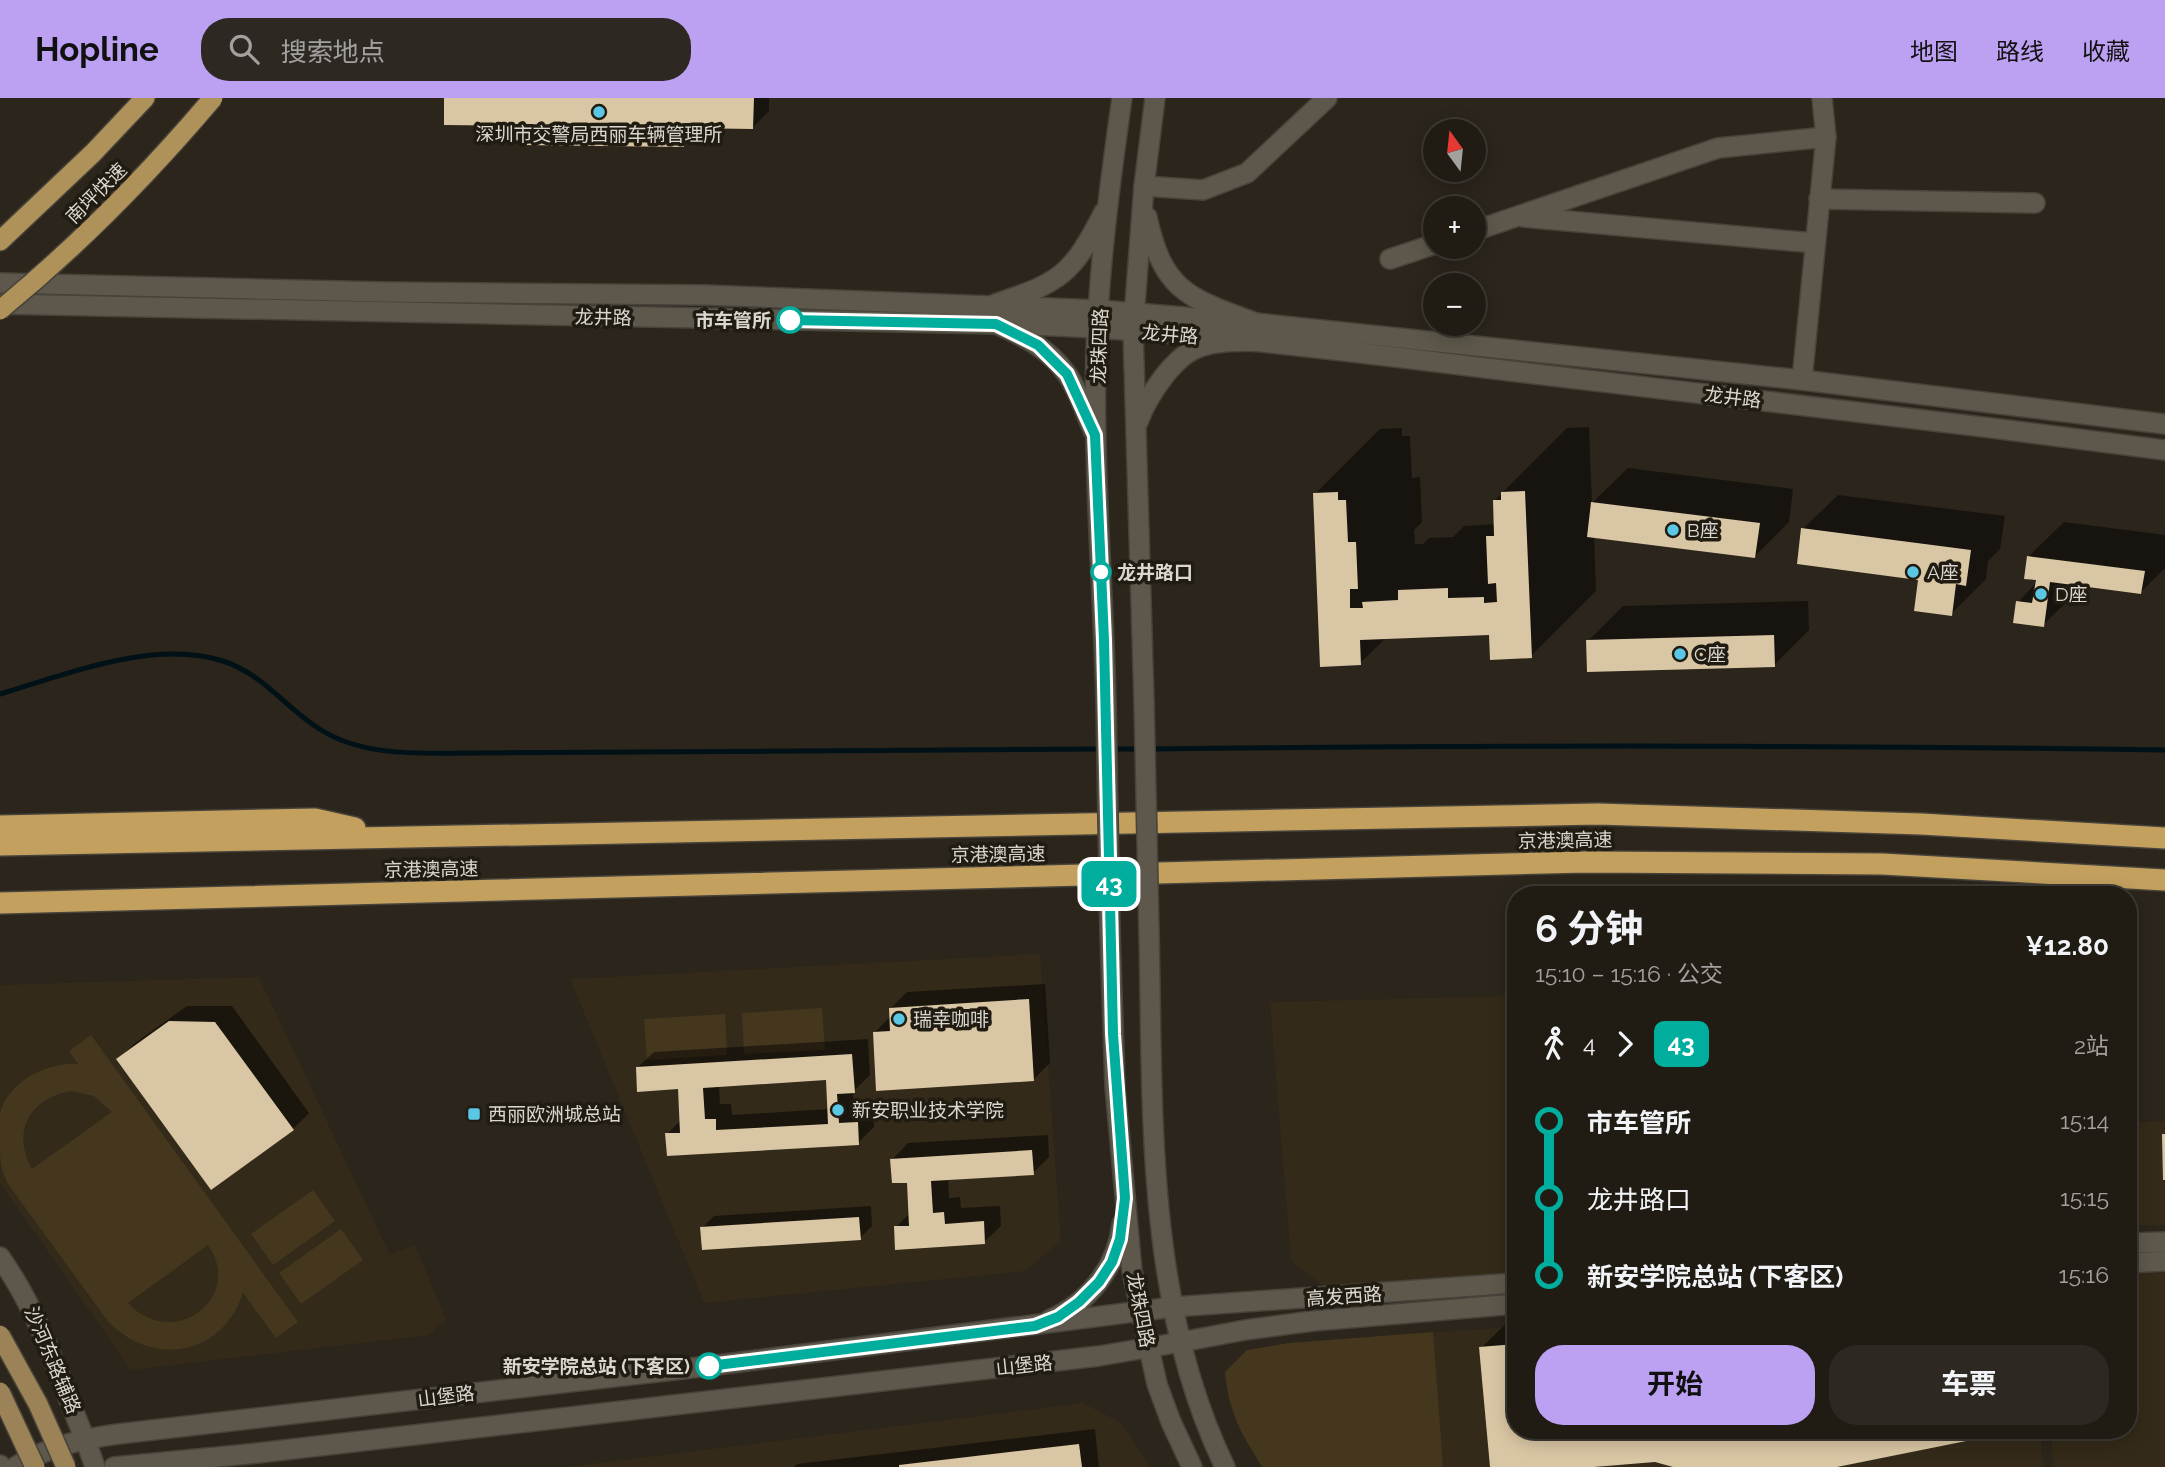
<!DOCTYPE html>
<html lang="zh">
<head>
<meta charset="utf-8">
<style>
	body { margin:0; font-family:Raleway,"Noto Sans SC",sans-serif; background:#2d2922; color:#f1f3f6; height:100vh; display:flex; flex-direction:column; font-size:26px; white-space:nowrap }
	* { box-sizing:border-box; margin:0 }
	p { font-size:23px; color:#a2a1a0 }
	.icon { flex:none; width:38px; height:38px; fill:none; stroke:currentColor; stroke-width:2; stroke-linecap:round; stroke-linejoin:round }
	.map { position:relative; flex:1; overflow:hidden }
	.panel { position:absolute; left:1507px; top:788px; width:630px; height:553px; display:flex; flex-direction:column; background:#201c14; border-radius:28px; box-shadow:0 4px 18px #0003,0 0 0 2px #3d3a34 }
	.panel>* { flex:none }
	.badge { padding:0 14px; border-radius:10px; font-size:24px; line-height:46px }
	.needle { width:46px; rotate:345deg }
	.buttons { position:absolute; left:1423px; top:21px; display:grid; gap:14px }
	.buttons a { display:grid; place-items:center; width:63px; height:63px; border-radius:50%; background:#201c14; box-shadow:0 4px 18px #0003,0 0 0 2px #3d3a34; font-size:35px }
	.map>.badge { position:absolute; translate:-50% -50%; box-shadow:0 0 0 4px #fff }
	.legs { display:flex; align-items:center; gap:10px; height:77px; padding:0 28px; font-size:23px }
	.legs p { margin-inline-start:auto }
	.head { display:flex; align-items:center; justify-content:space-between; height:119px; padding:0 28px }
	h1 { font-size:38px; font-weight:700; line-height:52px }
	.button { display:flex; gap:14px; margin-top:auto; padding:14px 28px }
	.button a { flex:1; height:80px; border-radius:28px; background:#bca0f2; color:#111; font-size:28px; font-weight:700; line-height:80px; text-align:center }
	.button a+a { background:#2d2922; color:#f1f3f6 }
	ul { padding:0 28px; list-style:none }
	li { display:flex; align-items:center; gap:24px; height:77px; font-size:26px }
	li i { display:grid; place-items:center; width:10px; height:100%; margin:0 9px; background:currentColor }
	li i::after { content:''; width:18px; height:18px; margin:-9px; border:5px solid; border-radius:50%; background:#201c14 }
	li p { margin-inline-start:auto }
	li:first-child i { background:linear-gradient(#0000 50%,currentColor 0) }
	li:last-child i { background:linear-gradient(currentColor 50%,#0000 0) }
	header { display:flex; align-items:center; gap:42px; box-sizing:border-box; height:98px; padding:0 35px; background:#bca0f2; color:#111 }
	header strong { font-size:33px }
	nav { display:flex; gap:38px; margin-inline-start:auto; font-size:24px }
	.search { width:490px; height:63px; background:#2d2922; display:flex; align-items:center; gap:18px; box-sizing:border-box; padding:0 24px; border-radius:28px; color:#a2a1a0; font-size:26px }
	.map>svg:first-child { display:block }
	.built { fill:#332a19 }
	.green { fill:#44371e; fill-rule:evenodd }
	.shadow { fill:#0007; fill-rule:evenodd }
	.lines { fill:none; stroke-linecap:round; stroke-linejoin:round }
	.stream { stroke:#001117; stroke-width:5 }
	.building { fill:#d9c6a4; fill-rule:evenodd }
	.minor-casing { stroke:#47423a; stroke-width:22 }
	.tertiary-casing { stroke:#47423a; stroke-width:22 }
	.secondary-casing { stroke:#47423a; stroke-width:22 }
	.trunk-casing { stroke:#47423a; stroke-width:22 }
	.motorway-casing { stroke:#47423a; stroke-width:24 }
	.minor { stroke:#5e584c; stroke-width:19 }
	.tertiary { stroke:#5e584c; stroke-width:19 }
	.secondary { stroke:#5e584c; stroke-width:19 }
	.trunk { stroke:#af925a; stroke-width:19 }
	.motorway { stroke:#c3a05e; stroke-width:21 }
	.secondary-bridge-casing { stroke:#47423a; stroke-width:22; stroke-linecap:butt }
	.primary-bridge-casing { stroke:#47423a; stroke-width:22; stroke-linecap:butt }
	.trunk-bridge-casing { stroke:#47423a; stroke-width:22; stroke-linecap:butt }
	.secondary-bridge { stroke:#5e584c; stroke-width:19 }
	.primary-bridge { stroke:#9b8357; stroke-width:19 }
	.trunk-bridge { stroke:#af925a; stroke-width:19 }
	.line-1-casing { stroke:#fff; stroke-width:16 }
	.line-1 { stroke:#01ad9c; stroke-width:10 }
	.poi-dot { fill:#5ac8e5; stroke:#211c11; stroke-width:2.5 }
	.stop-1-dot { fill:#fff; stroke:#01ad9c; stroke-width:3.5 }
	.labels { text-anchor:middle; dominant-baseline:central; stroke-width:7; stroke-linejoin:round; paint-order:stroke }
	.poi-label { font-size:19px; fill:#dbd7d0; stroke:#211c11; text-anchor:start }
	.street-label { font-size:19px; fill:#dbd7d0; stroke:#211c11 }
	.stop-label { font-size:19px; font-weight:bold; fill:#dbd7d0; stroke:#211c11; text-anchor:end }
</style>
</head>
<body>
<header>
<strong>Hopline</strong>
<div class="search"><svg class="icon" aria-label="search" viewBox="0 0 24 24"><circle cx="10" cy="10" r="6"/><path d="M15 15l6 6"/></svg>搜索地点</div>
<nav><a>地图</a><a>路线</a><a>收藏</a></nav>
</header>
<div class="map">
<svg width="2165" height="1369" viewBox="0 0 2165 1369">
	<rect width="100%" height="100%" fill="#2b251b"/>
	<g class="built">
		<path d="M1040 856 1061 1143 1025 1173 704 1205 570 881Z"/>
		<path d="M259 879 390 1157 415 1147 446 1221 429 1237 131 1272 0 1085V887Z"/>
		<path d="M1515 898 1516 1332H2040L2043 1369H1262L1239 1331 1228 1300 1225 1274 1247 1252 1289 1245 1510 1229 1506 1180 1327 1191 1291 1163 1270 904Z"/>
		<path d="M2165 1023V1127L2128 1128V1024Z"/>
		<path d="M2165 1174V1369H2053L2051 1332H2128V1175Z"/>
		<path d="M1083 1305 1122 1325 1150 1369H566Z"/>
	</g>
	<g class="green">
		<path d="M822 910 825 952 744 956 742 915Z"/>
		<path d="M725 916 727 957 647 962 644 921Z"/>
		<path d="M91 937 298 1224 276 1240 243 1195C222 1259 151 1270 107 1222L8 1086C0 1070 0 1062 0 1044 0 1036 0 1025 0 1016 7 984 48 964 78 966L69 953ZM72 993 94 998 112 1014 32 1071C11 1034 30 999 72 993ZM208 1147C245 1199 173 1254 128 1205Z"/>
		<path d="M313 1092 335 1123 273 1167 251 1136Z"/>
		<path d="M341 1131 363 1162 301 1206 279 1175Z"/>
		<path d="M1433 1234 1443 1369H1262C1241 1335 1229 1315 1225 1274L1247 1252 1289 1245Z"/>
	</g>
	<g class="shadow">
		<path d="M446 0H769V13L753 29 700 28V31L683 48 522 27Z"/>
		<path d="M1589 329 1592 405 1628 370 1793 391 1789 424 1754 459 1594 438 1596 493 1531 558 1491 535 1387 539 1360 565 1315 396 1380 331 1402 330V338H1410L1412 380 1420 379 1422 424 1414 432 1415 446H1423L1429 440 1453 439 1464 428 1496 426 1495 402 1567 330Z"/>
		<path d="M1838 397 2005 418 2000 451 1988 463 1986 481 1951 516 1920 480 1803 431Z"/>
		<path d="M2064 424 2165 437V470L2141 494 2079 486 2078 493 2043 527 2018 504 2037 484 2029 458Z"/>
		<path d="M1808 503 1809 532 1774 567 1588 543 1623 508Z"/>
		<path d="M1045 886 1050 965 1034 981 874 935 891 918V910L907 894Z"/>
		<path d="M187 908H232L309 1015 293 1031 119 961 135 945Z"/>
		<path d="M868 941 870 977 853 994 854 1010 873 1008 874 1029 858 1045 667 1036 681 1022 680 989 637 970 654 954ZM827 980 829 1011 732 1017 731 1006H720L719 987Z"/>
		<path d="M1048 1037 1049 1059 1033 1075 948 1080 949 1100 960 1099 961 1110 1000 1108 1001 1128 984 1144 896 1129 910 1115 908 1083 892 1062 908 1045Z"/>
		<path d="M871 1108 872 1128 860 1140 702 1130 714 1118Z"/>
		<path d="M1516 1216V1332H2011L1821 1369H1680L1655 1362 1575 1369H1492L1481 1250Z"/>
		<path d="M1095 1331 1099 1369H794L797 1366Z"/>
	</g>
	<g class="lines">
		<g class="stream">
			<path d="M0 596C67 576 154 541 223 563 263 576 285 609 318 630 363 660 423 655 474 655L1102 651"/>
			<path d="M1112 651H1140"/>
			<path d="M1150 651C1489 647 1827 647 2165 652"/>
		</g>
	</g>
	<g class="building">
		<path d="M444 0H754L753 31 684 30V49L520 47V28L444 27Z"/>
		<path d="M1525 393 1532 560 1490 562 1489 537 1360 542 1361 567 1320 569 1313 395 1338 394V402H1346L1348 444H1356L1358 491H1350V510H1363L1362 504 1398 502V492L1448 490V500L1484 499V505L1497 504 1496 485 1488 486 1486 438H1494L1493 402H1501V394Z"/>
		<path d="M1591 404 1760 425 1755 460 1587 439Z"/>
		<path d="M1801 430 1971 452 1966 488 1956 486 1952 518 1914 513 1918 482 1797 466Z"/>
		<path d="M2027 458 2145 473 2141 496 2050 484 2044 529 2013 525 2016 503 2032 505 2036 482 2024 481Z"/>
		<path d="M1774 537 1775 569 1587 574 1586 542Z"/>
		<path d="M1029 901 1034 983 876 993 873 934 890 933 889 910Z"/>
		<path d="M169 923 215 924 294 1032 211 1092 116 961Z"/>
		<path d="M852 956 855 995 837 996 839 1025 858 1024 859 1047 667 1058 665 1035H680L678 991 637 994 636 969ZM826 982 828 1026 716 1032V1021H705L703 990Z"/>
		<path d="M2162 1036H2165V1082H2163Z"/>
		<path d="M1032 1052 1034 1077 931 1083 933 1115 944 1114 945 1126 984 1123 985 1146 895 1152 894 1128H909L907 1085H892L890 1061Z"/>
		<path d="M859 1119 861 1142 702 1152 700 1129Z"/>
		<path d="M1516 1246V1332H2010L2011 1334 1837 1369H1673L1655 1364 1594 1369H1490L1479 1249Z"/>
		<path d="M1079 1346 1082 1369H899V1367Z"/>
	</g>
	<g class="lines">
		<g class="minor-casing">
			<g id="minor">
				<path d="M1144 88 1203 92 1247 75 1327 0"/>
				<path d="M1819 101 2035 105"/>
				<path d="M1523 119 1815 145"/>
				<path d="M1474 133 1718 50 1826 39"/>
				<path d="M1390 161 1435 146"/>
				<path d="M1802 282 1826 39 1822 0"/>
				<path d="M2128 1145 2165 1144"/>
				<path d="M2128 1165 2165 1163"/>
				<path d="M1173 1209 1516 1185"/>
				<path d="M1181 1244 1245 1232 1313 1223 1516 1206"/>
			</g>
		</g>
		<g class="tertiary-casing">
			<g id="tertiary">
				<path d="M0 185 383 194 705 197 1100 212 1256 225 1802 282 2165 326"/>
				<path d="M0 206 996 226C1171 230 1345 253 1519 274 1735 299 1950 324 2165 352"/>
			</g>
		</g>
		<g class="secondary-casing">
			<g id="secondary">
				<path d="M1147 119C1163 194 1189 200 1256 225"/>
				<path d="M995 206C1061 184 1072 177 1104 114"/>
				<path d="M996 226C1023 238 1048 250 1066 275 1079 292 1085 316 1094 334"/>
				<path d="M1138 324C1147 299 1174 257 1200 249 1219 242 1241 244 1261 243"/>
				<path d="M1144 603 1133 232 1144 88 1155 0"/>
				<path d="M1106 604C1103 487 1093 370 1096 254 1099 169 1110 84 1122 0"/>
				<path d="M1149 834C1153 1013 1145 1204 1225 1369"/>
				<path d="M1110 835 1115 989 1132 1173 1157 1286 1171 1324 1192 1369"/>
				<path d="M0 1159C29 1200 46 1243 64 1289 74 1316 86 1341 95 1369"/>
				<path d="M1049 1222C1089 1205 1117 1169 1122 1126"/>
				<path d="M0 1367 1 1369"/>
				<path d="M15 1369C47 1349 81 1341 118 1336L709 1268 1173 1209"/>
				<path d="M114 1369 258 1355 1099 1258 1181 1244"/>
			</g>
		</g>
		<g class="trunk-casing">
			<path id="trunk" d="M0 143 93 55 145 0"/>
		</g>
		<g class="motorway-casing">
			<g id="motorway">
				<path d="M0 728 315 721 355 730"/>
				<path d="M0 747 1598 716 1921 726 2165 740"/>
				<path d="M0 805 1586 764 1882 766 2165 782"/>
			</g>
		</g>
		<use href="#minor" class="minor"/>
		<use href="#tertiary" class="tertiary"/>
		<use href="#secondary" class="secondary"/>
		<use href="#trunk" class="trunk"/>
		<use href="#motorway" class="motorway"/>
		<g class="secondary-bridge-casing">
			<g id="secondary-bridge">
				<path d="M1144 603 1149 834"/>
				<path d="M1106 604 1110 835"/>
			</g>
		</g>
		<g class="primary-bridge-casing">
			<g id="primary-bridge">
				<path d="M0 1237 38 1306 66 1369"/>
				<path d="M0 1294 35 1369"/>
			</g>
		</g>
		<g class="trunk-bridge-casing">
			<path id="trunk-bridge" d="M0 212C79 147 147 78 213 0"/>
		</g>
		<use href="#secondary-bridge" class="secondary-bridge"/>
		<use href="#primary-bridge" class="primary-bridge"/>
		<use href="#trunk-bridge" class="trunk-bridge"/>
	</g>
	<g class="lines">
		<g class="line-1-casing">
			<path id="line-1" d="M709 1268 1035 1228 1058 1219 1079 1204 1099 1184 1112 1164 1120 1141 1125 1100 1113 936 1104 542 1095 337 1067 276 1038 247 996 226 790 222"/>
		</g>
		<use href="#line-1" class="line-1"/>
	</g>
	<g class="poi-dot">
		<circle cx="599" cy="14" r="7"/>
		<circle cx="1673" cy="432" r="7"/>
		<circle cx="1913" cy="474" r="7"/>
		<circle cx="2041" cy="496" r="7"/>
		<circle cx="1680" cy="556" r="7"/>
		<circle cx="899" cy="921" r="7"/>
		<circle cx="838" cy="1012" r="7"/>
		<rect x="467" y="1009" width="14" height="14" rx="3.5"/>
	</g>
	<g class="stop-1-dot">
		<circle cx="790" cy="222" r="12"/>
		<circle cx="1101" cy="474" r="9"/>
		<circle cx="709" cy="1268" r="12"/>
	</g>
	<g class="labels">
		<g class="poi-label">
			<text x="599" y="36" text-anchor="middle">深圳市交警局西丽车辆管理所</text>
			<text x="1687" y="432">B座</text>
			<text x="1927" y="474">A座</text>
			<text x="2055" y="496">D座</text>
			<text x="1694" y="556">C座</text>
			<text x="913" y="921">瑞幸咖啡</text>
			<text x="852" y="1012">新安职业技术学院</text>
			<text x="488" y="1016">西丽欧洲城总站</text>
		</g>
		<g class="street-label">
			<text transform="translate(96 95) rotate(-45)">南坪快速</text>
			<text transform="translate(603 219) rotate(1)">龙井路</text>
			<text transform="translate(1170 236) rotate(5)">龙井路</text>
			<text transform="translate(1099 248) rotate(-88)">龙珠四路</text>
			<text transform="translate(1733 299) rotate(7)">龙井路</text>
			<text transform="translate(1565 742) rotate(-1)">京港澳高速</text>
			<text transform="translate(998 756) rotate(-1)">京港澳高速</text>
			<text transform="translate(431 771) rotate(-1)">京港澳高速</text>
			<text transform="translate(1344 1198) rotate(-4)">高发西路</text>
			<text transform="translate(1141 1212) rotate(79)">龙珠四路</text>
			<text transform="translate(53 1262) rotate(67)">沙河东路辅路</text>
			<text transform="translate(1024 1267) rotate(-6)">山堡路</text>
			<text transform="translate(446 1298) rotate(-7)">山堡路</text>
		</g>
		<g class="stop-label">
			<text x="771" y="222">市车管所</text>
			<text x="1117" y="474" text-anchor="start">龙井路口</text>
			<text x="690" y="1268">新安学院总站 (下客区)</text>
		</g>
	</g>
</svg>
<div class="buttons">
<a><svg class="needle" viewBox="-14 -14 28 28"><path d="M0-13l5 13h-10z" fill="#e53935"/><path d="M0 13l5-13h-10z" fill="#a2a1a0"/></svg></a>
<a>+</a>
<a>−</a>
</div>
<b class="badge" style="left:1109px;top:786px;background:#01ad9c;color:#fff">43</b>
<section class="panel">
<div class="head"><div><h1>6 分钟</h1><p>15:10 – 15:16 · 公交</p></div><b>¥12.80</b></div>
<div class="legs"><svg class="icon" aria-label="walk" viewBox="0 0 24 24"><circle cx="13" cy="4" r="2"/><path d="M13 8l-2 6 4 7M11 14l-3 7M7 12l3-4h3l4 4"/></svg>4<svg class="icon" aria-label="forward" viewBox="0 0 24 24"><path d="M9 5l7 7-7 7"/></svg><b class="badge" style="background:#01ad9c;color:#fff">43</b><p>2站</p></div>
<ul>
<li><i style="color:#01ad9c"></i><b>市车管所</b><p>15:14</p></li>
<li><i style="color:#01ad9c"></i><span>龙井路口</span><p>15:15</p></li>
<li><i style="color:#01ad9c"></i><b>新安学院总站 (下客区)</b><p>15:16</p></li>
</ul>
<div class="button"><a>开始</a><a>车票</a></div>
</section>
</div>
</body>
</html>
